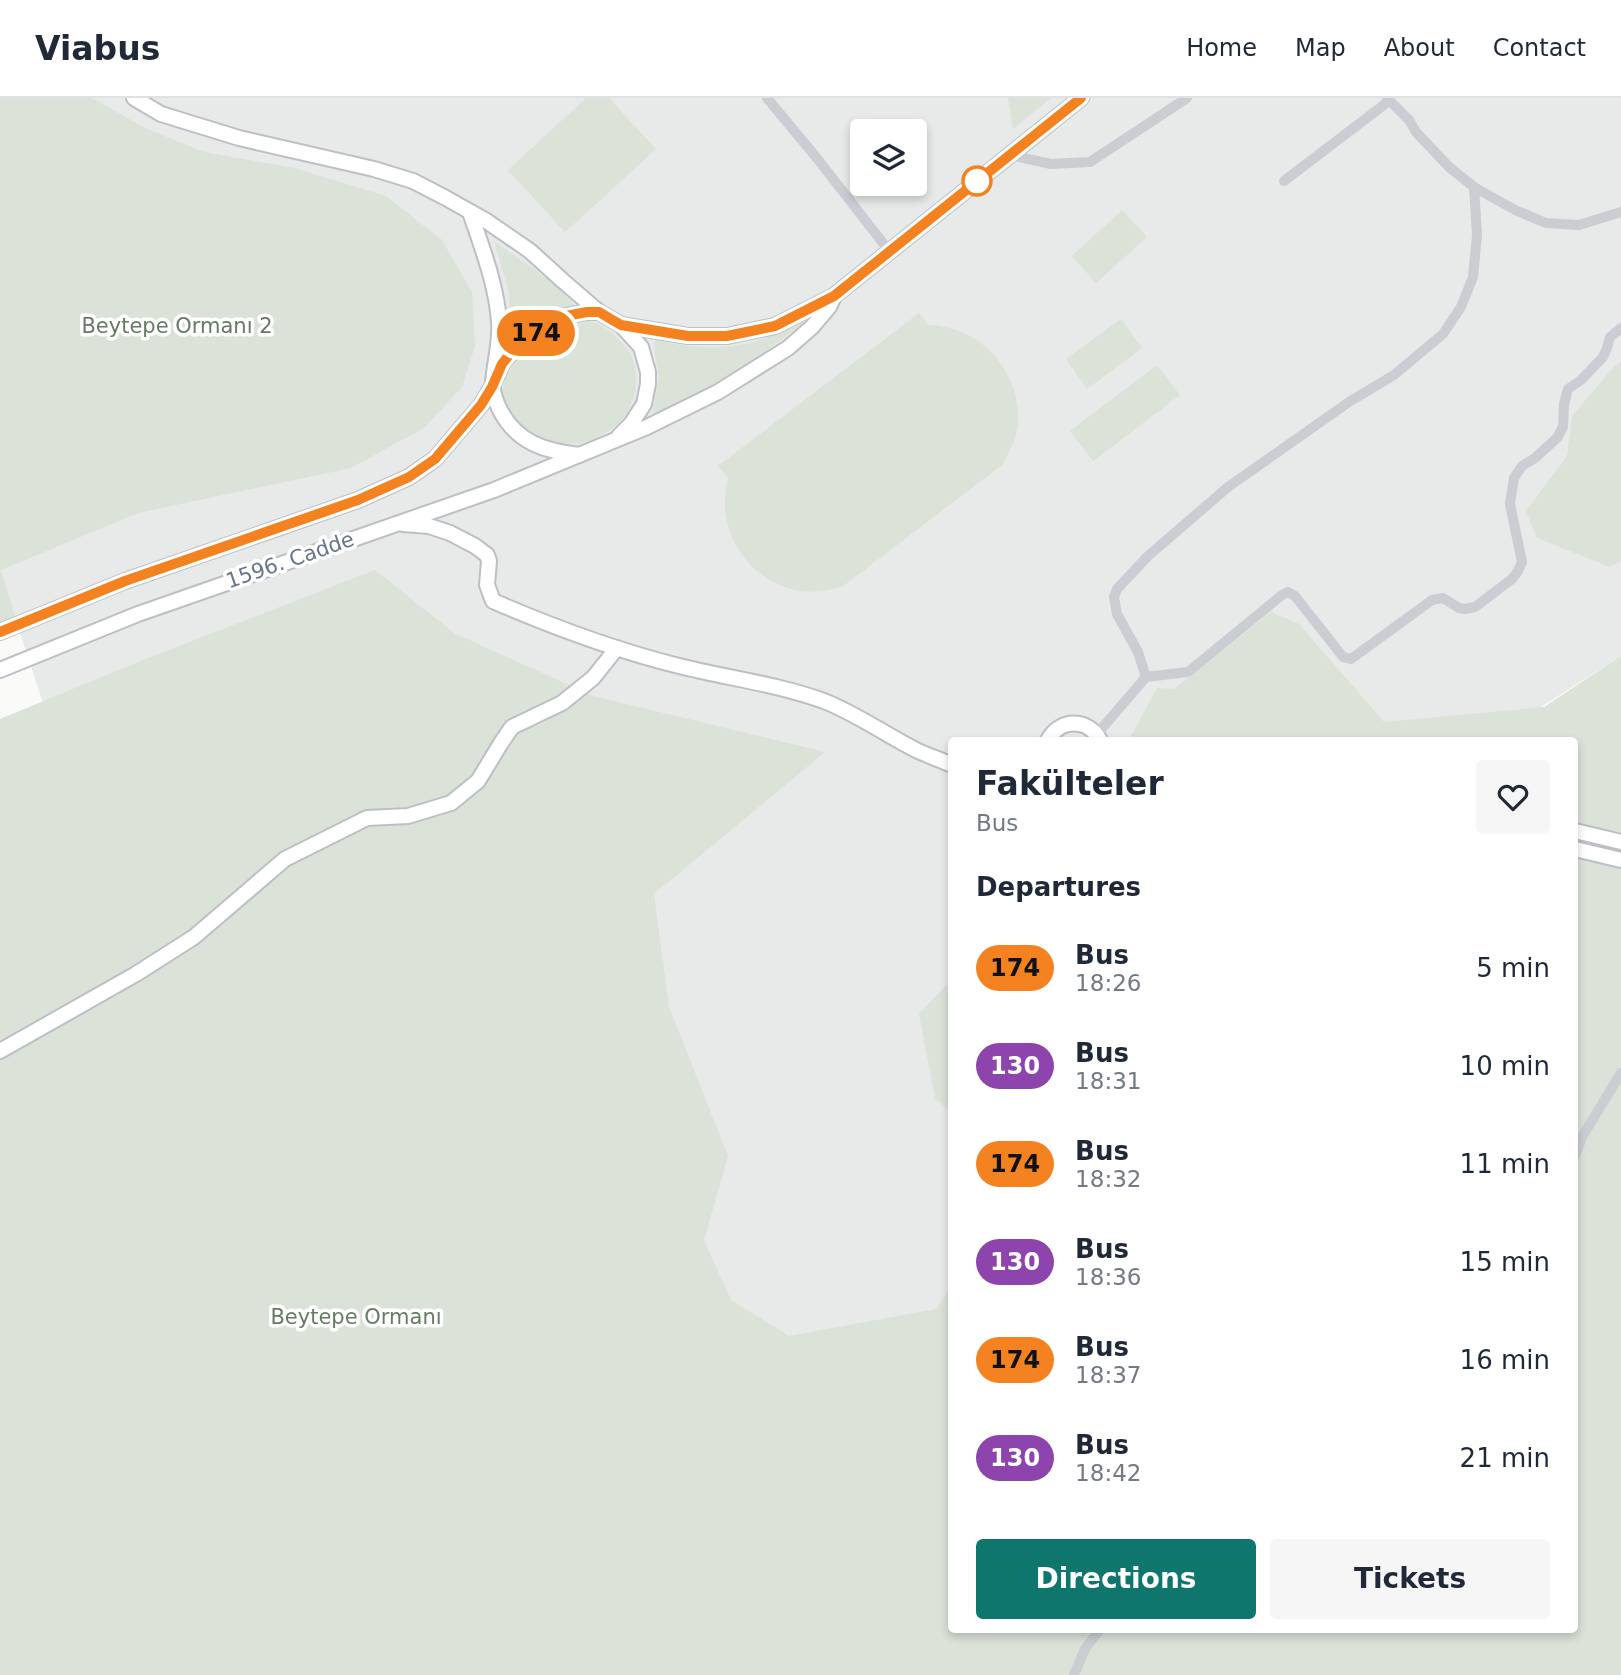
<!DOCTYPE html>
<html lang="en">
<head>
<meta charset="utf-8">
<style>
	body { margin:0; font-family:"DejaVu Sans",sans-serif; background:#f6f6f7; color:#1f2937; height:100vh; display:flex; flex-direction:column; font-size:26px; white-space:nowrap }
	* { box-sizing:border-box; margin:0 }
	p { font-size:23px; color:#747a83 }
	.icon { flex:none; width:38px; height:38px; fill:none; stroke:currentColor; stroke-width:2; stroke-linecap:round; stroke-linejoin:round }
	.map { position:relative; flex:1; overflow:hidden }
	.panel { position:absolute; left:948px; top:639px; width:630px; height:896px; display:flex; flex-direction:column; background:#fff; border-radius:7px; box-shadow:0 4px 10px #0003 }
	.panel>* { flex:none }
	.badge { padding:0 14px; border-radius:23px; font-size:24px; line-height:46px }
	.buttons { position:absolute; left:850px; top:21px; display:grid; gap:14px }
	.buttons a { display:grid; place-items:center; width:77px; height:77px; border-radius:7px; background:#fff; box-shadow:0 4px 10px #0003; font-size:35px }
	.map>.badge { position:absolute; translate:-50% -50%; box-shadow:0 0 0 4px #fff }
	h2 { padding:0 28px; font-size:26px; line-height:63px }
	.round { display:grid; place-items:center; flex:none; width:74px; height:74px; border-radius:7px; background:#f6f6f7 }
	.headline { display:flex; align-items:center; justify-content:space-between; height:119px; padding:0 28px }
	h1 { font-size:33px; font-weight:700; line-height:52px }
	.cta { display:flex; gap:14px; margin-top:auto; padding:14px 28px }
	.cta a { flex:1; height:80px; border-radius:7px; background:#0f766e; color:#fff; font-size:28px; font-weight:700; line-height:80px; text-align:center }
	.cta a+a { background:#f6f6f7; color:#1f2937 }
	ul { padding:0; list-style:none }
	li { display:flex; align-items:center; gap:21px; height:98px; padding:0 28px }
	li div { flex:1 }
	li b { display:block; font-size:26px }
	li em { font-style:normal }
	li .badge { min-width:77px; font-weight:700; text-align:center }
	header { display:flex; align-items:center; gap:42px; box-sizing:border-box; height:98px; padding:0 35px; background:#fff; border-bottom:2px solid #e0e1e3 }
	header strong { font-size:33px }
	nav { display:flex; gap:38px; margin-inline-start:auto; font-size:24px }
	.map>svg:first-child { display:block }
	.built { fill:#e8e9e9; fill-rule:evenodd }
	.green { fill:#dbe2d8 }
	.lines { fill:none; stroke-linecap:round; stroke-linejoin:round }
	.secondary-casing { stroke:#bcc0c6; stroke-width:18 }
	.street { stroke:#cacdd1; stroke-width:10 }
	.secondary { stroke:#fff; stroke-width:14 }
	.line-casing { stroke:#fff; stroke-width:16 }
	.line { stroke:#f58220; stroke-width:10 }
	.stop-dot { fill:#fff; stroke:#f58220; stroke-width:3.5 }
	.labels { text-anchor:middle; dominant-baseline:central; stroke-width:7; stroke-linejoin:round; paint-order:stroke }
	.park-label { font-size:21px; fill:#657c62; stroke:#fff }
	.street-label { font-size:21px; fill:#67778b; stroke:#fff }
</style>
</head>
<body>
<header>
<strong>Viabus</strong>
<nav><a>Home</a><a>Map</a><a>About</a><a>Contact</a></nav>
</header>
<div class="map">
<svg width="1621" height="1577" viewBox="0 0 1621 1577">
	<rect width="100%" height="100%" fill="#fafaf8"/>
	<path class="built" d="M0 0H1621V558L1489 642H952V1252L512 1362 88 742 0 474ZM863 33H915V86H863Z"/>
	<g class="green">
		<path d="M0 0H92L145 30 204 54 294 70 386 98 442 142 472 194 475 248 462 289 424 330 351 370 138 415 1 472 15 518 0 525Z"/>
		<path d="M586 0H609L656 51 565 134 508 72Z"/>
		<path d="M1008 0H1051L1013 31Z"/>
		<path d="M1122 112 1147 139 1096 185 1072 158Z"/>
		<path d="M494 143 555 186 575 208 557 211 518 234 509 226V195Z"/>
		<path d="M919 215 928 227C981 228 1022 274 1018 327 1016 341 1009 355 1002 367L842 489C828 492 814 495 800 493 747 483 714 432 728 380L718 368Z"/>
		<path d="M1121 221 1142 250 1087 291 1066 261Z"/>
		<path d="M802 222 803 225 753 263 703 292 652 319 659 278 654 249 655 242C709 255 754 252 802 222Z"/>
		<path d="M588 223C602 226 610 232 619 242 624 247 630 253 632 259 640 278 636 304 623 320 616 330 600 339 588 343 569 350 549 343 531 336 521 332 514 322 509 314 501 303 501 290 507 278 511 272 514 265 518 260 536 239 562 230 588 223Z"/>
		<path d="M1621 264V463L1610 469 1537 440 1526 413 1567 358 1572 318 1612 271Z"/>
		<path d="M1157 267 1180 297 1093 363 1070 333Z"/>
		<path d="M375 472 454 535 593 598 825 654 654 796 669 909 728 1058 704 1142 731 1202 789 1238 936 1211 952 1188V1531H1575V642H1129L1157 590 1174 591 1271 514 1299 526 1384 624 1544 609 1621 558V1577H0V621L143 562Z"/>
		<path d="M952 881V1015L935 1000 919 916Z"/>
	</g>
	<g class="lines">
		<g class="secondary-casing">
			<g id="secondary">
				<path d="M134 0 161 16 239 40 374 71 413 83 444 99 485 122 530 153 563 183 599 214"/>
				<path d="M470 114C482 150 496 185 499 223 501 244 494 265 493 286 492 295 496 304 500 312 517 345 545 353 579 357"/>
				<path d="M621 227 688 238H727L775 228 834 198 1081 0"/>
				<path d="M403 426 429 428 450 435 475 448 487 457 489 463 487 487 493 503C553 529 615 552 679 568 727 580 777 586 824 603 857 616 886 637 918 653 929 658 941 662 952 667"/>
				<path d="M0 534 125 483 358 402 409 379 435 361 481 307 492 289 502 266 513 252 536 234 553 224 566 218 587 214H599L621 227 641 249 648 274V286L644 306 631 326 619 338"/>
				<path d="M0 572 138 516 494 392 647 329 718 294 788 250 812 229 829 209 834 198"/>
				<path d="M1048 642C1060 620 1088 620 1100 642"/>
				<path d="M1575 733 1621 744"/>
				<path d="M1575 751 1621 762"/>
				<path d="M0 953 136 876 194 839 285 761 367 720 408 718 451 705 478 683 501 645 512 629 562 605 593 580 617 550"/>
			</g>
		</g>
		<g class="street">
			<path d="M767 0 816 59 890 154"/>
			<path d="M1387 0 1409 22 1416 34 1449 69 1474 89 1515 112 1546 125 1579 127 1621 114"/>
			<path d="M1010 57 1051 66 1090 64 1187 0"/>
			<path d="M1284 83 1389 3"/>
			<path d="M1146 579 1138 554 1117 516 1114 499 1117 491 1148 458 1228 389 1349 304 1394 277 1443 236 1461 209 1473 179 1477 137 1474 89"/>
			<path d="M1097 636 1146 579 1188 574 1282 497 1288 494 1295 498 1343 559 1351 561 1432 502 1443 500 1459 510 1465 511 1475 509 1512 481 1518 473 1522 464 1510 406 1514 380 1522 368 1535 360 1557 340 1563 329 1564 306 1568 291 1581 282 1603 259 1607 250 1610 239 1621 230"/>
			<path d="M1575 1058 1582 1039 1621 975"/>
			<path d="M1074 1577 1085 1551 1100 1531"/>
		</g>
		<use href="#secondary" class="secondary"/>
	</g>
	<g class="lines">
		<g class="line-casing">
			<path id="line" d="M0 534 125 483 358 402 409 379 435 361 481 307 492 289 502 266 513 252 536 234 553 223 566 218 587 214H599L621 227 688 238H727L775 228 834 198 1081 0"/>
		</g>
		<use href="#line" class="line"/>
	</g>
	<circle class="stop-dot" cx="977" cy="83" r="14"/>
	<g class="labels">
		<g class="park-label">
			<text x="177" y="228">Beytepe Ormanı 2</text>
			<text x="356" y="1219">Beytepe Ormanı</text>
		</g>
		<g class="street-label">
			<text transform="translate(290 462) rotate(-19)">1596. Cadde</text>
		</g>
	</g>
</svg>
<div class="buttons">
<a><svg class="icon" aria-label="layers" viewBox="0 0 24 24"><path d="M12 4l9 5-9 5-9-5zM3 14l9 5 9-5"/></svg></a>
</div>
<b class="badge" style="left:536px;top:235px;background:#f58220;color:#111">174</b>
<section class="panel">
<div class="headline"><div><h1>Fakülteler</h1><p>Bus</p></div><a class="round"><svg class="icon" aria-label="heart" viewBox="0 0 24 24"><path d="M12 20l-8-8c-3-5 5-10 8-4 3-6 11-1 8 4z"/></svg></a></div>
<h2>Departures</h2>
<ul>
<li><span class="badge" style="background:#f58220;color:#111">174</span><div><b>Bus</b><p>18:26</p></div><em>5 min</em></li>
<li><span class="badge" style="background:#8e44ad;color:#fff">130</span><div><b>Bus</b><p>18:31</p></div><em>10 min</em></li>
<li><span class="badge" style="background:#f58220;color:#111">174</span><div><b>Bus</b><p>18:32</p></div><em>11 min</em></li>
<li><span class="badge" style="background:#8e44ad;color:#fff">130</span><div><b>Bus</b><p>18:36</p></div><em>15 min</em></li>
<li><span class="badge" style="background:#f58220;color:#111">174</span><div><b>Bus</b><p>18:37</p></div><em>16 min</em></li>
<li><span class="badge" style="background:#8e44ad;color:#fff">130</span><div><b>Bus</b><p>18:42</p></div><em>21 min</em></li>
</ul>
<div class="cta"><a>Directions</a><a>Tickets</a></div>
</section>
</div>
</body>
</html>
